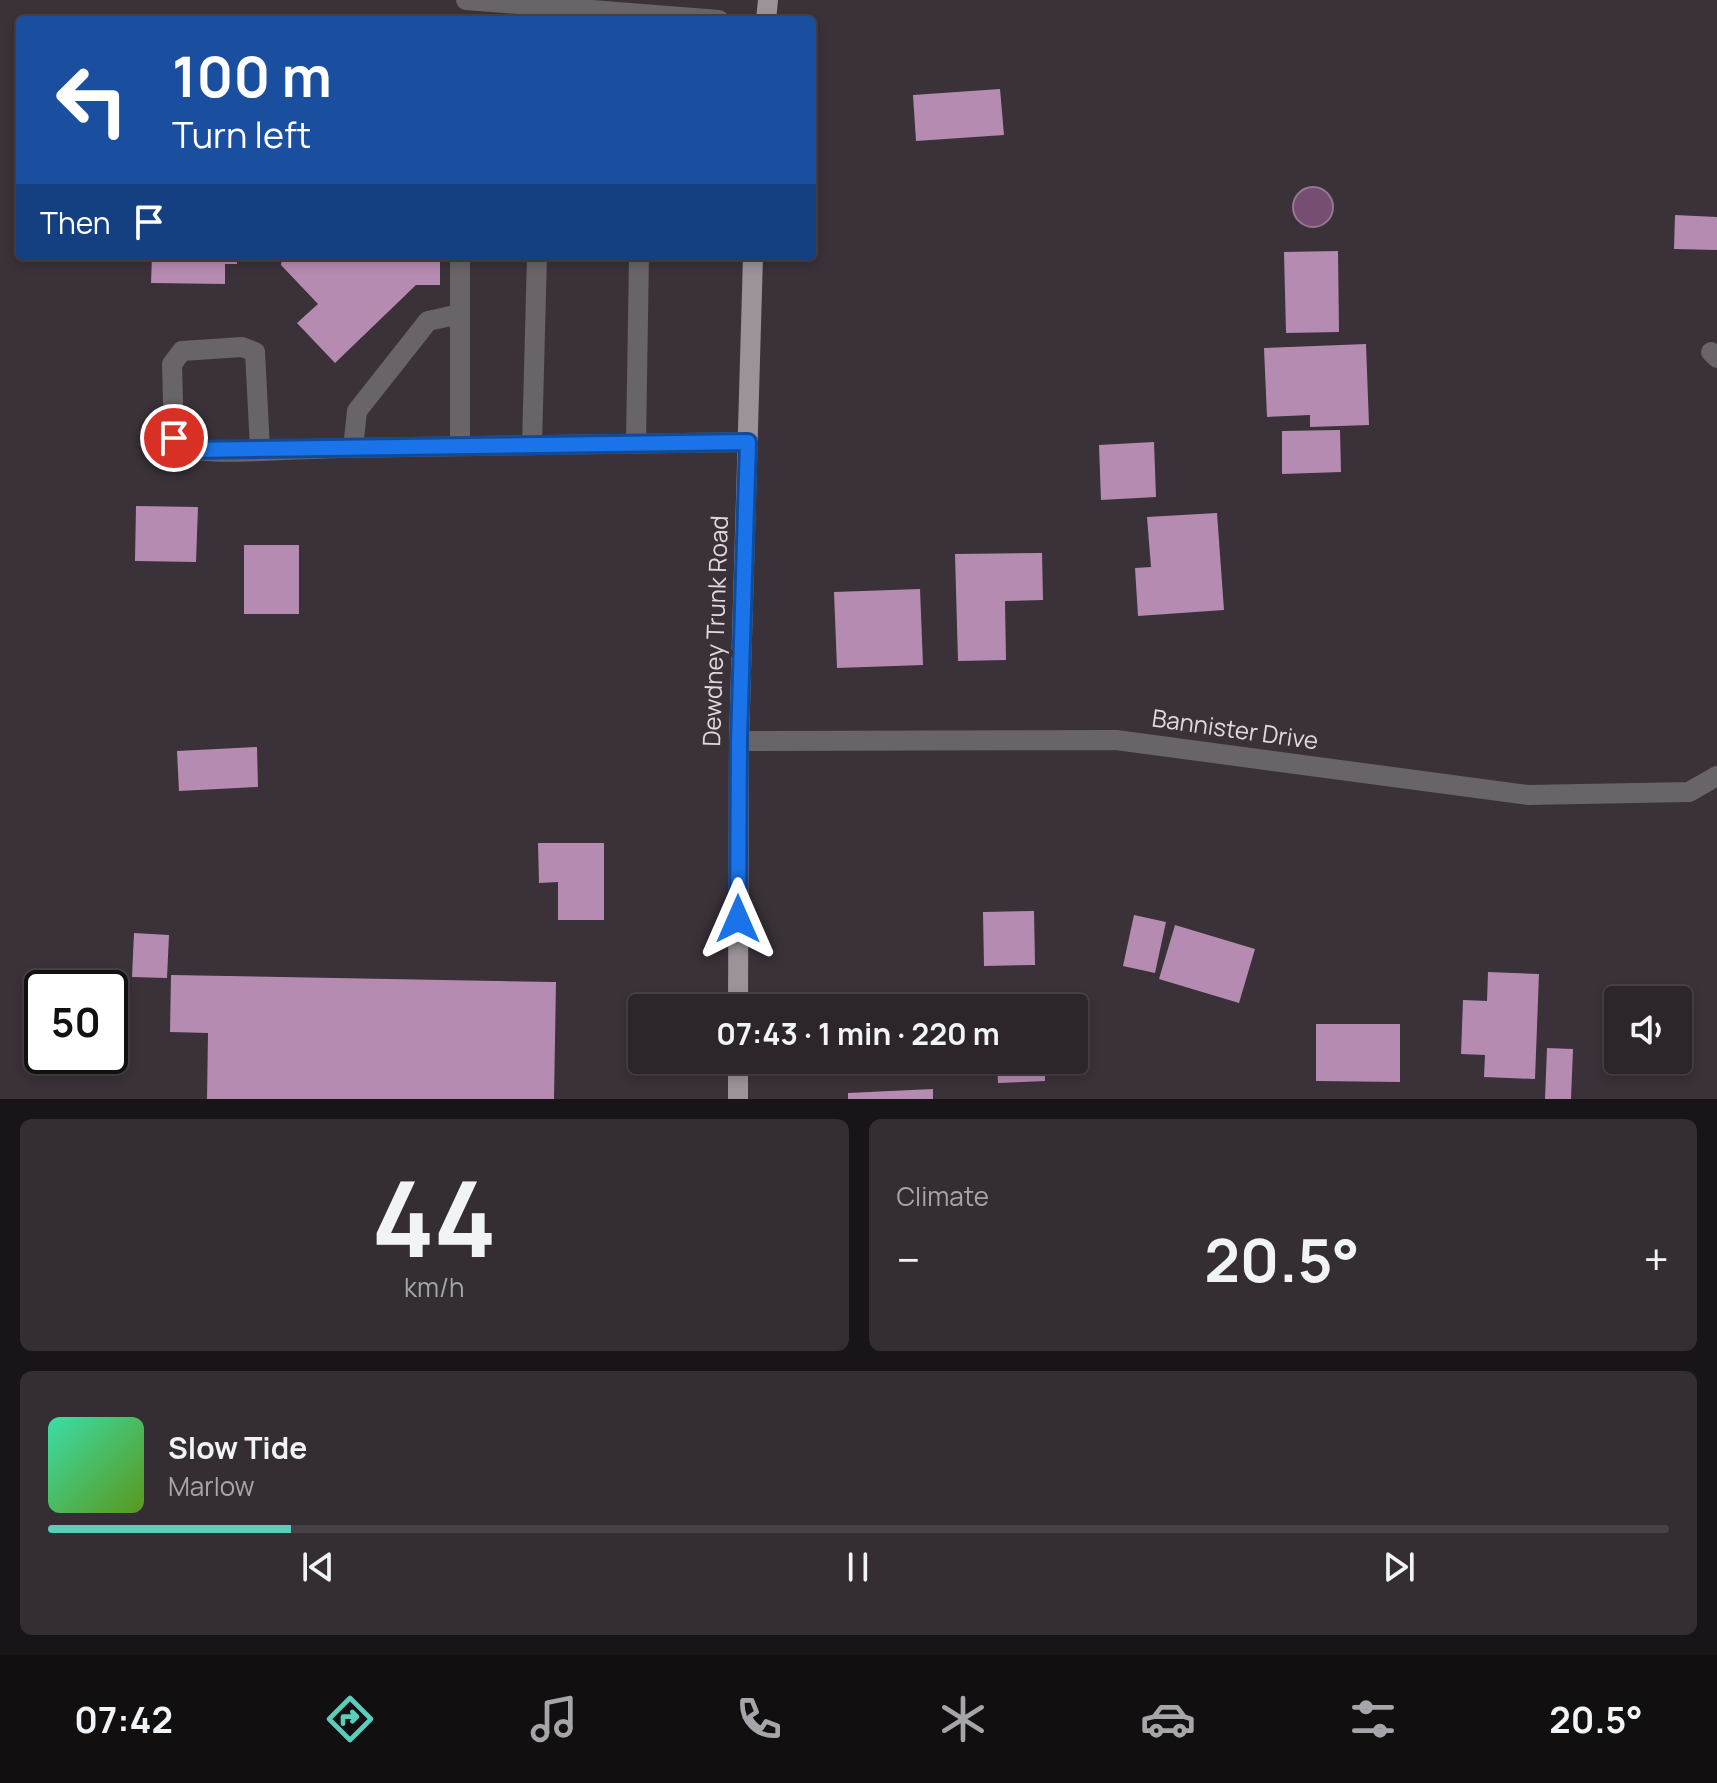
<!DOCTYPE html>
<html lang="en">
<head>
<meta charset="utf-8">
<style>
	:root { --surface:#2c252b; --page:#342d33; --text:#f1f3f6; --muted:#a6a5a9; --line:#484247; --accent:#5bcebb }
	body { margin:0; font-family:Manrope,sans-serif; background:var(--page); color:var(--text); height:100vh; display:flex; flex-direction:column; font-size:30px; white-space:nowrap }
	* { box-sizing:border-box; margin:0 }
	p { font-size:26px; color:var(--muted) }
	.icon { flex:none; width:44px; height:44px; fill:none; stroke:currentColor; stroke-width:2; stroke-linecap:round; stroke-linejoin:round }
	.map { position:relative; height:1099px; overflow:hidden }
	.drawer { display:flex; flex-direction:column; gap:20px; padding:20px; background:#181418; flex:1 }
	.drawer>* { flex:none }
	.hud { position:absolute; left:16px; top:16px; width:800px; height:244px; border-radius:8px; box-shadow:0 4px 12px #0003,0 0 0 2px var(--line); background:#1a4fa0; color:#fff; overflow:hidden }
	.fabs { position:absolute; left:1604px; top:986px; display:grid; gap:16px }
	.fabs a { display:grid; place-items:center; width:88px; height:88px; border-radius:8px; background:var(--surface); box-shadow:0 4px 12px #0003,0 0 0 2px var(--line); font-size:40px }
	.speed { position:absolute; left:24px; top:970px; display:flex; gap:16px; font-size:40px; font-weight:700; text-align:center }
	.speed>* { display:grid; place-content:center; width:104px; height:104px; border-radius:50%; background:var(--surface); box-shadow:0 4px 12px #0003,0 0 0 2px var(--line); line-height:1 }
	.speed .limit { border:4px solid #111; border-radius:12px; background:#fff; color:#111 }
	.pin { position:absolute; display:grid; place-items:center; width:68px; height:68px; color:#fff; margin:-34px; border:4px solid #fff; border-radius:50%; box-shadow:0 2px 8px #0007 }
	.me { position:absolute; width:88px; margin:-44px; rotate:0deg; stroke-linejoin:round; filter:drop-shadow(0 0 6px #0008) }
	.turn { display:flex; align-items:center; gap:28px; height:168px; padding:0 24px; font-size:36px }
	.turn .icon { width:104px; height:104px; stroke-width:2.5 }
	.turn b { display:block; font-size:56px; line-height:68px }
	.then { display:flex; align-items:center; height:76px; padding:0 24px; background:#0003; gap:16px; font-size:30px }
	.big { font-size:60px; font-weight:700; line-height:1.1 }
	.drawer .card { flex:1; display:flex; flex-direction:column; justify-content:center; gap:12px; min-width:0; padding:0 28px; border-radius:12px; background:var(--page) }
	.drawer .dial { align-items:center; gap:0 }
	.dial b { font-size:104px; line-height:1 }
	.song { display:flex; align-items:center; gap:24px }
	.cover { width:96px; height:96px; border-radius:12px; background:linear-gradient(135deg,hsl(160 70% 55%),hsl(90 70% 35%)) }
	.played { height:8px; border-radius:4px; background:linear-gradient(90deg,var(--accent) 15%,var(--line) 15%) }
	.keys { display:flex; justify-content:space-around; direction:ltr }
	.heat { display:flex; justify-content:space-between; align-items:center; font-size:44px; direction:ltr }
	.drawer .tiles { flex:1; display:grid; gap:20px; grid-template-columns:1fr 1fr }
	.card:last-child { grid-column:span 2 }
	.trip { position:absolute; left:628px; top:994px; width:460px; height:80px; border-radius:8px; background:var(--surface); box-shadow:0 4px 12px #0003,0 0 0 2px var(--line); font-weight:700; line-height:80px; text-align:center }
	.dock { display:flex; height:128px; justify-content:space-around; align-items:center; background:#120f11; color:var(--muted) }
	.dock .icon { width:56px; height:56px }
	.dock .active { color:var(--accent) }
	.dock b { font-size:36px; color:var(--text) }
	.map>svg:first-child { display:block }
	.water { fill:#764e71; stroke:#967892; stroke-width:2 }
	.building { fill:#b68bb1 }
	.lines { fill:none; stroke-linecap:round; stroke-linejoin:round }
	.minor { stroke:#686467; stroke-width:20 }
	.major { stroke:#9b929a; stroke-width:20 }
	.route-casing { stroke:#114b97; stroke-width:20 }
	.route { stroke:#1a73e8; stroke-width:14 }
	.labels { text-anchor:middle; stroke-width:8; stroke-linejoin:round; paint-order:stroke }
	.street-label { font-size:24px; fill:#e0dadf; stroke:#3a3139 }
</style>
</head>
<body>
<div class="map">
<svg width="1717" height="1099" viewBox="0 0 1717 1099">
	<rect width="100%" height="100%" fill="#3a3139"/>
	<circle class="water" cx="1313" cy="207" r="20"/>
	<g class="building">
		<path d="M1000 89 1004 135 916 141 913 95Z"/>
		<path d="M1675 215 1717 217V250L1674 249Z"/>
		<path d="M1338 251 1339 332 1286 333 1284 252Z"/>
		<path d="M152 256H237V264H225V284L151 283Z"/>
		<path d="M282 256H440V285H416L335 363 297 323 318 304 281 265Z"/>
		<path d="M1366 344 1369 425 1310 427V415L1267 417 1264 348Z"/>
		<path d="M1340 430 1341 472 1282 474V431Z"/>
		<path d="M1154 442 1156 497 1101 500 1099 445Z"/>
		<path d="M136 506 198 507 196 562 135 561Z"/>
		<path d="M1217 513 1224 610 1138 616 1135 568 1151 567 1147 517Z"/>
		<rect x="244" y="545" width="55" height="69"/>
		<path d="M1042 553 1043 600 1005 601 1006 660 958 661 955 554Z"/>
		<path d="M920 589 923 665 837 668 834 592Z"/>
		<path d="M257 747 258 787 179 791 177 751Z"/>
		<path d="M538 843H604V920H558V882L539 883Z"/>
		<path d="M1034 911 1035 965 984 966 983 912Z"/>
		<path d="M1134 915 1166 922 1155 973 1123 966Z"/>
		<path d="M1175 925 1255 949 1239 1003 1159 979Z"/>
		<path d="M134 933 169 935 167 978 132 977Z"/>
		<path d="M1488 972 1539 974 1535 1079 1484 1077 1485 1055 1461 1054 1463 1000 1487 1001Z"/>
		<path d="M171 975 556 982 554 1099H207L208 1033 170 1032Z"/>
		<path d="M1316 1024H1400V1082L1316 1081Z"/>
		<path d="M1547 1048 1573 1049 1571 1099H1545Z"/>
		<path d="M997 1060H1045V1081L998 1083Z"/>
		<path d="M933 1089V1099H848V1093Z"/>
	</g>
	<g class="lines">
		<g class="minor">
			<path d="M466 0 719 20"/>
			<path d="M460 256V446"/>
			<path d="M1711 352 1717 358"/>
			<path d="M636 443 639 256"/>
			<path d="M532 445 537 256"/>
			<path d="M353 448 357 411 428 321 460 314"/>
			<path d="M260 449 255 352 242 347 182 351 172 364 174 438 178 447C217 457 300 448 343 448 478 446 613 444 748 442"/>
			<path d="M739 741 1116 740 1528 795 1689 792 1717 776"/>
		</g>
		<g class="major">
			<path d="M766 20 768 0"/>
			<path d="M738 1008 739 741 753 256"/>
			<path d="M738 1099V1060"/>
		</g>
	</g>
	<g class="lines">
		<g class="route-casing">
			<path id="route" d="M174 438 178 447 190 450 748 442 739 741 738 919"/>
		</g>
		<use href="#route" class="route"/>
	</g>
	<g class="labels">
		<g class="street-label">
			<text transform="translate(716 631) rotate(-88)" y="8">Dewdney Trunk Road</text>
			<text transform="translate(1235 730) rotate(8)" y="8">Bannister Drive</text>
		</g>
	</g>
</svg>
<div class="fabs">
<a><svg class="icon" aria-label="sound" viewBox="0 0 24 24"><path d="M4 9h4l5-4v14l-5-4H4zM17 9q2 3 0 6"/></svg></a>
</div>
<div class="speed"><div class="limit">50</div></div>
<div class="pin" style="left:174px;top:438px;background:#d93025"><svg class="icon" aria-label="arrive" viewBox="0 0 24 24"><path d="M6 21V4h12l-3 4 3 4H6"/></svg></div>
<svg class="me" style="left:738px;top:919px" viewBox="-20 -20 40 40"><path d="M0-17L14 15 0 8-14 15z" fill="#1a73e8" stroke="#fff" stroke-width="4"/></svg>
<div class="trip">07:43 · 1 min · 220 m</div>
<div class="hud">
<div class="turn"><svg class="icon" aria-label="left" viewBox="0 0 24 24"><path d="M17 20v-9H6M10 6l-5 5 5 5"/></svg><div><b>100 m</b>Turn left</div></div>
<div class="then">Then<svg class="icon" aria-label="arrive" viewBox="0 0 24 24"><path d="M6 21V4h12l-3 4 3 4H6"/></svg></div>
</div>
</div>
<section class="drawer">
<div class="tiles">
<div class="card dial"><b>44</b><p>km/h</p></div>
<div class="card"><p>Climate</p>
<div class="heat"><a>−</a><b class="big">20.5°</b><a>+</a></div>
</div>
<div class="card">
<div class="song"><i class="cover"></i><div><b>Slow Tide</b><p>Marlow</p></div></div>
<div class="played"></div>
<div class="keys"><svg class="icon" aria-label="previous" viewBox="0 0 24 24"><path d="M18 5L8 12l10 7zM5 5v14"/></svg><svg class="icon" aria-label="pause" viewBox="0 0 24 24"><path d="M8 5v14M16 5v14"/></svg><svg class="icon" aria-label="next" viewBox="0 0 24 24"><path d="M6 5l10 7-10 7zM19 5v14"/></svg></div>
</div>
</div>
</section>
<nav class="dock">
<b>07:42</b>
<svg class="icon active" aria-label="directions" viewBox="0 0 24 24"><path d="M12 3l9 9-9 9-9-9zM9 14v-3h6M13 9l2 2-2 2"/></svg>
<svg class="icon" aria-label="music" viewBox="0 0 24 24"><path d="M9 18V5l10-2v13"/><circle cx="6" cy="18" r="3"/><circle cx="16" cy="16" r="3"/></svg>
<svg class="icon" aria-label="phone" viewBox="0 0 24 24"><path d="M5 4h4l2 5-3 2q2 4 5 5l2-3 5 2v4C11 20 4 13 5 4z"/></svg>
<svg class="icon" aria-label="climate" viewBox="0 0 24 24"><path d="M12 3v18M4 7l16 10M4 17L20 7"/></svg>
<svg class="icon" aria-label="car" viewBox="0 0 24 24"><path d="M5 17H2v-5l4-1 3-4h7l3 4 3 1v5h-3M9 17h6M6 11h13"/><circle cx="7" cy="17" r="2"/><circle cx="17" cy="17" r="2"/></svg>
<svg class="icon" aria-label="filters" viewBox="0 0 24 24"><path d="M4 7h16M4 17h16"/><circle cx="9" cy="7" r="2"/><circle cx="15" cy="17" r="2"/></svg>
<b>20.5°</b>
</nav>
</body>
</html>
